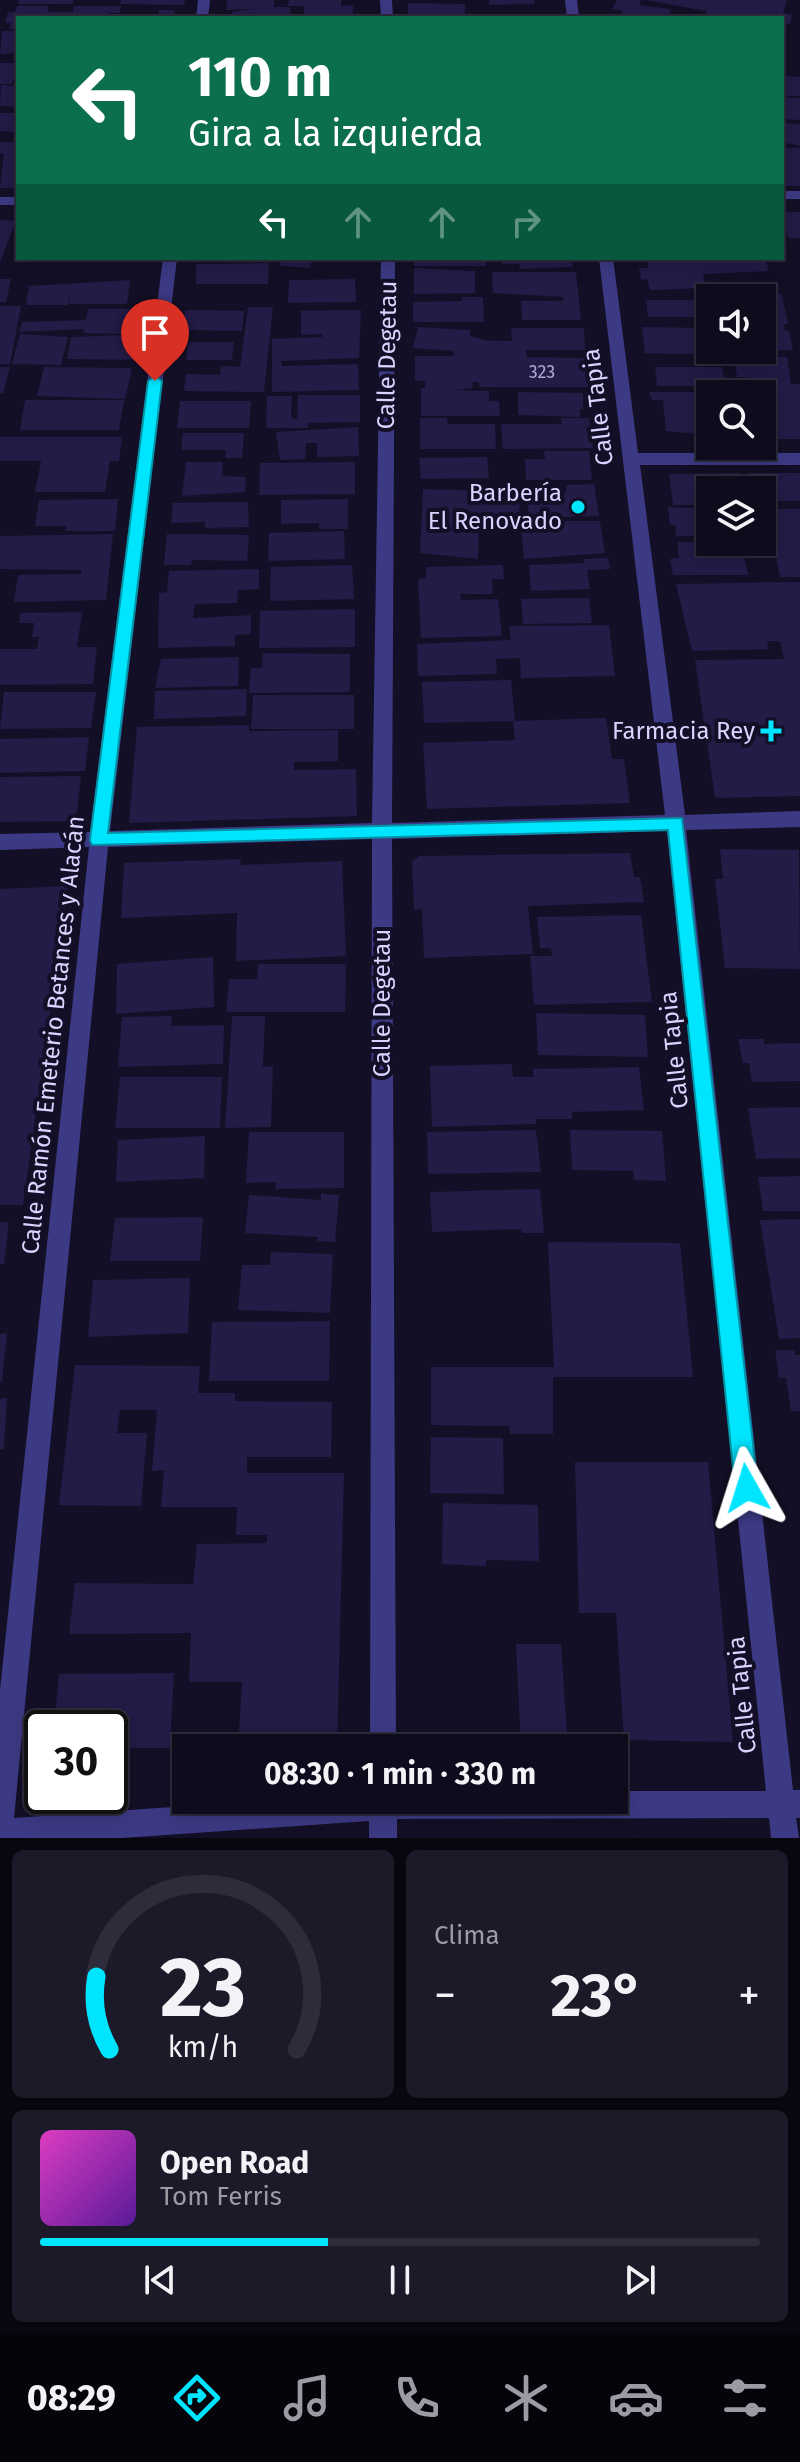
<!DOCTYPE html>
<html lang="es">
<head>
<meta charset="utf-8">
<style>
	:root { --surface:#0e0b1c; --page:#1c1929; --text:#f1f3f6; --muted:#9b9ba3; --line:#2e2b3b; --accent:#00e5ff }
	body { margin:0; font-family:"Fira Sans",sans-serif; background:var(--page); color:var(--text); height:100vh; display:flex; flex-direction:column; font-size:30px; white-space:nowrap }
	* { box-sizing:border-box; margin:0 }
	p { font-size:26px; color:var(--muted) }
	.icon { flex:none; width:44px; height:44px; fill:none; stroke:currentColor; stroke-width:2; stroke-linecap:round; stroke-linejoin:round }
	.map { position:relative; height:1838px; overflow:hidden }
	.drawer { display:flex; flex-direction:column; gap:12px; padding:12px; background:#08060f; flex:1 }
	.drawer>* { flex:none }
	.guide { position:absolute; left:16px; top:16px; width:768px; height:244px; border-radius:0px; box-shadow:0 4px 20px #0003,0 0 0 2px var(--line); background:#0b6e4f; color:#fff; overflow:hidden }
	.fabs { position:absolute; left:696px; top:284px; display:grid; gap:16px }
	.fabs a { display:grid; place-items:center; width:80px; height:80px; border-radius:0px; background:var(--surface); box-shadow:0 4px 20px #0003,0 0 0 2px var(--line); font-size:40px }
	.speed { position:absolute; left:24px; top:1710px; display:flex; gap:16px; font-size:40px; font-weight:700; text-align:center }
	.speed>* { display:grid; place-content:center; width:104px; height:104px; border-radius:50%; background:var(--surface); box-shadow:0 4px 20px #0003,0 0 0 2px var(--line); line-height:1 }
	.speed .limit { border:4px solid #111; border-radius:12px; background:#fff; color:#111 }
	.pin { position:absolute; display:grid; place-items:center; width:68px; height:68px; color:#fff; margin:-82px -34px; border-radius:50% 50% 50% 0; rotate:-45deg; box-shadow:0 0 8px #0007 }
	.pin .icon { rotate:45deg }
	.me { position:absolute; width:88px; margin:-44px; rotate:354deg; stroke-linejoin:round; filter:drop-shadow(0 0 6px #0008) }
	.turn { display:flex; align-items:center; gap:28px; height:168px; padding:0 40px; font-size:36px }
	.turn .icon { width:104px; height:104px; stroke-width:2.5 }
	.turn b { display:block; font-size:56px; line-height:68px }
	.lanes { display:flex; align-items:center; height:76px; padding:0 40px; background:#0003; justify-content:center; gap:40px; direction:ltr }
	.lanes .off { opacity:.35 }
	.big { font-size:60px; font-weight:700; line-height:1.1 }
	.drawer .card { flex:1; display:flex; flex-direction:column; justify-content:center; gap:12px; min-width:0; padding:0 28px; border-radius:12px; background:var(--page) }
	.drawer .dial { align-items:center; gap:0 }
	.dial svg { height:208px; overflow:visible; fill:none; stroke:var(--line); stroke-width:7; stroke-linecap:round; text-anchor:middle }
	.dial text { fill:var(--text); stroke:none }
	.song { display:flex; align-items:center; gap:24px }
	.cover { width:96px; height:96px; border-radius:12px; background:linear-gradient(135deg,hsl(310 70% 55%),hsl(270 70% 35%)) }
	.played { height:8px; border-radius:4px; background:linear-gradient(90deg,var(--accent) 40%,var(--line) 40%) }
	.keys { display:flex; justify-content:space-around; direction:ltr }
	.heat { display:flex; justify-content:space-between; align-items:center; font-size:44px; direction:ltr }
	.drawer .tiles { flex:1; display:grid; gap:12px; grid-template-columns:1fr 1fr }
	.card:last-child { grid-column:span 2 }
	.trip { position:absolute; left:172px; top:1734px; width:456px; height:80px; border-radius:0px; background:var(--surface); box-shadow:0 4px 20px #0003,0 0 0 2px var(--line); font-weight:700; line-height:80px; text-align:center }
	.tabs { display:flex; height:128px; justify-content:space-around; align-items:center; background:#06040b; color:var(--muted) }
	.tabs .icon { width:56px; height:56px }
	.tabs .selected { color:var(--accent) }
	.tabs b { font-size:36px; color:var(--text) }
	.map>svg:first-child { display:block }
	.building { fill:#241b47 }
	.lines { fill:none; stroke-linecap:round; stroke-linejoin:round }
	.street { fill:#3d3a85; fill-rule:evenodd }
	.route { fill:#00e5ff; stroke:#0095a6; stroke-width:2 }
	.poi-dot { fill:#00e5ff; stroke:#130f26; stroke-width:3 }
	.labels { text-anchor:middle; stroke-width:8; stroke-linejoin:round; paint-order:stroke }
	.far-number-label { font-size:18px; fill:#aca6d1 }
	.street-label { font-size:24px; fill:#d9d4ff; stroke:#130f26 }
	.poi-label { font-size:24px; fill:#d9d4ff; stroke:#130f26; text-anchor:end }
</style>
</head>
<body>
<div class="map">
<svg width="800" height="1838" viewBox="0 0 800 1838">
	<rect width="100%" height="100%" fill="#130f26"/>
	<g class="building">
		<path d="M19 0H74L73 4H18Z"/>
		<path d="M121 0H185L184 5H171L120 4Z"/>
		<path d="M227 0H274V7H290L291 18H232V12L253 9 226 10Z"/>
		<path d="M341 0V6L353 5V18H304V6H288L289 0Z"/>
		<path d="M489 0H534L535 4 489 5Z"/>
		<path d="M617 0H641L639 5 671 9 667 18 620 17 623 11 612 9Z"/>
		<path d="M646 0H787L783 13 792 15 790 24 782 23V18L722 14 724 18H708L706 11Z"/>
		<path d="M408 3 465 4V18H408Z"/>
		<path d="M17 6H49L48 12H73L74 6H121L120 13H108L107 18H18V29H10L11 23H5L8 12H15Z"/>
		<path d="M159 10H174L176 18H123V14H159Z"/>
		<path d="M2 31H18V53L0 54Z"/>
		<path d="M0 63H18V76H14L12 84H0Z"/>
		<path d="M782 76 800 77V96H782Z"/>
		<path d="M1 85 18 86 17 107 0 106Z"/>
		<path d="M782 97 800 98V120L782 119Z"/>
		<path d="M0 113H18V132L0 131Z"/>
		<path d="M782 123 800 124V146L782 142Z"/>
		<path d="M0 142H18V188H0L4 154H0Z"/>
		<rect x="782" y="148" width="18" height="38"/>
		<path d="M782 212H800V238H788Z"/>
		<path d="M0 220 16 221 0 262Z"/>
		<path d="M282 258H312L310 268 280 266Z"/>
		<rect x="414" y="258" width="72" height="8"/>
		<path d="M501 258H572L573 267 520 269 519 264H502Z"/>
		<path d="M694 258H765L769 271 703 274 707 288 650 290 647 279 641 280 639 268H648L647 261Z"/>
		<path d="M269 263 268 284H196V264Z"/>
		<path d="M414 268 475 271V293L414 294Z"/>
		<path d="M492 272H576L581 320H522L521 301H564L563 297 493 293Z"/>
		<path d="M0 279H11L6 302H0Z"/>
		<path d="M355 279 356 302 288 303 289 280Z"/>
		<path d="M130 280 127 304H69L70 293 68 305H26L29 286Z"/>
		<path d="M719 294H782L788 324H784L785 331H789L793 350H762V298H720Z"/>
		<path d="M462 297H483L484 322H413V302L462 301Z"/>
		<path d="M646 300H698L700 317H648Z"/>
		<path d="M0 306H21L10 364H0Z"/>
		<path d="M248 307H273L264 392 184 391 186 374 220 375 221 366 240 367Z"/>
		<path d="M88 309H148L145 327H125V334L83 333 84 329 19 332 22 322 86 320Z"/>
		<path d="M185 310 244 311 242 331 182 330Z"/>
		<path d="M361 310 359 358 281 361 282 366 358 364 359 390 272 392V339L322 337V334L301 335V311Z"/>
		<path d="M418 327 470 330V336L489 341H512L511 328H584L585 350H526L527 357 586 358 589 387H479V382H472L473 388 454 390 489 391V401H499L500 416H421V388H425V381H415V356H454V351L413 348Z"/>
		<path d="M642 327 710 328V350H728V355L645 353Z"/>
		<path d="M20 334 68 337 61 365 12 364Z"/>
		<path d="M125 335 147 336 143 360 67 359 71 337Z"/>
		<path d="M188 342H234L232 360H186Z"/>
		<path d="M734 356 787 357 791 384H800V439H765L762 394H756L753 378 737 377Z"/>
		<path d="M0 367H10L3 393H0Z"/>
		<path d="M44 367 132 368 125 399 37 396Z"/>
		<path d="M655 367H722L726 386H657Z"/>
		<path d="M518 392 583 393V409H580V417L518 415Z"/>
		<path d="M649 392H710V435L666 431 663 400H652Z"/>
		<path d="M298 395H360V422L308 423V428H266L267 396H292L291 418 297 419Z"/>
		<path d="M25 400H124L119 430H20Z"/>
		<path d="M180 401H251L249 428H177Z"/>
		<path d="M420 418H447L448 424H495L496 449H420Z"/>
		<path d="M561 418H589L593 448 503 449 501 424H562Z"/>
		<path d="M358 427 359 456 317 457V443H306L305 459 280 460 276 432Z"/>
		<path d="M183 433H244L242 458H225L226 450H181Z"/>
		<path d="M0 437H122L119 461H110L105 492H35L41 461H0Z"/>
		<path d="M544 451H589L592 480H526L525 459H545Z"/>
		<path d="M487 457 489 478 421 479 419 458Z"/>
		<path d="M186 462H223L222 476 246 477 245 492 182 496Z"/>
		<path d="M355 462V494L259 495 260 463Z"/>
		<path d="M739 473 741 485H751L749 473H800V501H762V490H710V505H673L669 474Z"/>
		<path d="M594 484 599 516 529 518 526 494 566 493V485Z"/>
		<path d="M423 489 496 491V497L519 498 520 520 479 519 478 559 420 553Z"/>
		<path d="M118 499 115 531H66V526H35L39 500Z"/>
		<path d="M348 499V529H319V523L281 524V500Z"/>
		<path d="M248 502 249 527 205 528V522L171 523 173 503Z"/>
		<path d="M668 507 710 509V536H676L675 525H670Z"/>
		<path d="M762 509H800V577H780L773 543H764L766 554H744L748 575H673L670 559 679 558 677 542H762Z"/>
		<path d="M560 521H600L605 553 524 559 521 527 561 526Z"/>
		<path d="M344 531 345 559 268 561 269 533Z"/>
		<path d="M113 534 106 600 14 602 18 575 81 574V570L0 569V536Z"/>
		<path d="M167 534 249 535 247 561 192 560 191 565H164Z"/>
		<path d="M608 558 610 569 587 570 590 589 531 591 529 565 584 563 583 559Z"/>
		<path d="M352 565 354 599 270 601 271 567Z"/>
		<path d="M503 565 504 579H492L493 594H460L461 600 498 599 502 636 421 638 418 579 426 578V567Z"/>
		<path d="M259 569V589L238 590 237 603 195 604 193 618 251 615V634L235 635V646L158 648 159 593 167 592 169 571Z"/>
		<path d="M800 582V796L715 798 695 660 784 659 780 641H767L769 649 692 651 676 584Z"/>
		<path d="M589 598 592 623 523 624 521 599Z"/>
		<path d="M355 609V647L259 648 260 611Z"/>
		<path d="M82 612 77 647H97L93 684 0 685V649H37L39 637H32L34 623H19L20 613Z"/>
		<path d="M609 625 615 676 521 678 520 658 496 659 497 674 418 676 417 644 511 640 509 626Z"/>
		<path d="M263 653 350 654V692L249 693 251 668H262Z"/>
		<path d="M239 657 238 686 155 688 161 659Z"/>
		<path d="M511 680 515 721 424 723 422 682Z"/>
		<path d="M247 689 246 716 154 719 155 691Z"/>
		<path d="M4 692H96L91 728 0 729Z"/>
		<path d="M253 695H354V729H251Z"/>
		<path d="M606 718 612 759H624L630 803 427 809 423 743 515 740 513 721Z"/>
		<path d="M249 725V731L338 730V761L294 762V770L356 769 357 816 129 823 137 727Z"/>
		<path d="M89 737 85 771 0 773V739Z"/>
		<path d="M81 776 76 821 0 822V777Z"/>
		<path d="M720 849 799 850 800 969 725 968 715 879H723Z"/>
		<path d="M630 853 634 877H640L644 902 528 906 533 954 424 958 422 909 414 910 412 861 419 856Z"/>
		<path d="M241 859 240 865 342 861 346 956 236 961 237 913 121 918 124 863Z"/>
		<path d="M68 886 23 1205H0V889Z"/>
		<path d="M641 915 652 1002 534 1005 530 956H552L551 948H540L537 917Z"/>
		<path d="M213 957 214 1007 116 1014 117 964Z"/>
		<path d="M258 964H346L345 1012H226L229 979H257Z"/>
		<path d="M536 1013 645 1015 648 1057 538 1055Z"/>
		<path d="M172 1016 171 1026 224 1025 223 1064 118 1067 122 1017Z"/>
		<path d="M232 1016H265L263 1067 273 1066 271 1127 225 1128Z"/>
		<path d="M738 1039H764V1044L800 1043V1081L752 1082 749 1063H743Z"/>
		<path d="M512 1064 513 1077H534L533 1069 639 1067 644 1110 572 1112V1119H536V1124L432 1127 430 1066Z"/>
		<path d="M120 1077H222L220 1128H115Z"/>
		<path d="M800 1107V1158L756 1159 748 1108Z"/>
		<path d="M536 1130 541 1172 428 1174 427 1132Z"/>
		<path d="M570 1130 662 1131 666 1181 634 1180 633 1171 572 1170Z"/>
		<path d="M249 1132H344V1188L275 1189 276 1182 246 1183Z"/>
		<path d="M205 1136 204 1178 116 1182 118 1140Z"/>
		<path d="M800 1176V1211H763L758 1177Z"/>
		<path d="M540 1189 544 1233H522L521 1229 432 1232 430 1192Z"/>
		<path d="M321 1194 339 1195 335 1242 317 1241 318 1237 245 1233 249 1195 321 1200Z"/>
		<path d="M203 1217 200 1261H110L115 1218Z"/>
		<path d="M796 1219 800 1220V1338L779 1339 760 1220Z"/>
		<path d="M0 1222H9L4 1264H0Z"/>
		<path d="M548 1242 680 1243 693 1377H553V1434H510L509 1426 431 1425V1367H554Z"/>
		<path d="M271 1252 333 1254 330 1313 238 1310 242 1265H270Z"/>
		<path d="M190 1278 188 1333 88 1337 93 1280Z"/>
		<path d="M330 1321 329 1381H209L212 1322Z"/>
		<path d="M7 1333 2 1382H0V1334Z"/>
		<path d="M775 1350H795V1355H800V1411H791L786 1378H779Z"/>
		<path d="M75 1365 200 1366 198 1393H235V1401L332 1402 331 1457H247V1473H344L337 1748H238L242 1682H189L191 1633 69 1634 75 1583 193 1584 197 1544 267 1543V1535H236L237 1507H161L164 1470 152 1471 157 1410H120L117 1433H147L141 1506 59 1505Z"/>
		<path d="M7 1398 4 1449H0V1399Z"/>
		<path d="M431 1437 503 1438 504 1494 430 1493Z"/>
		<path d="M575 1462H708L733 1742 624 1740 616 1613H579Z"/>
		<path d="M443 1503 538 1505 539 1561 486 1560V1566L442 1564Z"/>
		<path d="M516 1644H561L568 1748H521Z"/>
		<path d="M174 1673 170 1748H110V1728H54L59 1674Z"/>
	</g>
	<g class="lines">
		<g class="street">
			<path d="M198 0H210L208 18H196Z"/>
			<path d="M380 0H392L393 18H381Z"/>
			<path d="M565 0H577L579 18H567Z"/>
			<rect x="782" y="191" width="18" height="8"/>
			<rect x="0" y="197" width="18" height="8"/>
			<path d="M163 258H177L110 831 372 823 381 258H395L392 823 665 815 599 258H613L638 453H800V465H640L685 815 800 811V827L686 830 793 1790H800V1818H796L799 1838H771L769 1818 397 1819V1838H369V1821L122 1838H0V1690L89 847 0 850V834L90 832ZM667 831 766 1791H614V1800H275L14 1818 108 847 372 839 370 1748H396L392 839Z"/>
		</g>
	</g>
	<path class="route" d="M155 376 162 381 108 833 682 818 758 1488 755 1496 747 1499 739 1496 735 1488 668 830 92 845 90 840 148 381Z"/>
	<g class="poi-dot">
		<circle cx="578" cy="507" r="8"/>
		<path d="M767 719h8v8h8v8h-8v8h-8v-8h-8v-8h8z"/>
	</g>
	<g class="labels">
		<g class="far-number-label">
			<text x="542" y="378">323</text>
		</g>
		<g class="street-label">
			<text transform="translate(387 355) rotate(-89)" y="8">Calle Degetau</text>
			<text transform="translate(598 407) rotate(-97)" y="8">Calle Tapia</text>
			<text transform="translate(382 1003) rotate(-90)" y="8">Calle Degetau</text>
			<text transform="translate(53 1035) rotate(-84)" y="8">Calle Ramón Emeterio Betances y Alacán</text>
			<text transform="translate(674 1050) rotate(-96)" y="8">Calle Tapia</text>
			<text transform="translate(742 1695) rotate(-96)" y="8">Calle Tapia</text>
		</g>
		<g class="poi-label">
			<text x="562" y="501">Barbería<tspan x="562" dy="28">El Renovado</tspan></text>
			<text x="755" y="739">Farmacia Rey</text>
		</g>
	</g>
</svg>
<div class="fabs">
<a><svg class="icon" aria-label="sound" viewBox="0 0 24 24"><path d="M4 9h4l5-4v14l-5-4H4zM17 9q2 3 0 6"/></svg></a>
<a><svg class="icon" aria-label="search" viewBox="0 0 24 24"><circle cx="10" cy="10" r="6"/><path d="M15 15l6 6"/></svg></a>
<a><svg class="icon" aria-label="layers" viewBox="0 0 24 24"><path d="M12 4l9 5-9 5-9-5zM3 14l9 5 9-5"/></svg></a>
</div>
<div class="speed"><div class="limit">30</div></div>
<div class="pin" style="left:155px;top:381px;background:#d93025"><svg class="icon" aria-label="arrive" viewBox="0 0 24 24"><path d="M6 21V4h12l-3 4 3 4H6"/></svg></div>
<svg class="me" style="left:747px;top:1488px" viewBox="-20 -20 40 40"><path d="M0-17L14 15 0 8-14 15z" fill="#00e5ff" stroke="#fff" stroke-width="4"/></svg>
<div class="trip">08:30 · 1 min · 330 m</div>
<div class="guide">
<div class="turn"><svg class="icon" aria-label="left" viewBox="0 0 24 24"><path d="M17 20v-9H6M10 6l-5 5 5 5"/></svg><div><b>110 m</b>Gira a la izquierda</div></div>
<div class="lanes"><svg class="icon" aria-label="left" viewBox="0 0 24 24"><path d="M17 20v-9H6M10 6l-5 5 5 5"/></svg><svg class="icon off" aria-label="ahead" viewBox="0 0 24 24"><path d="M12 20V5M6 11l6-6 6 6"/></svg><svg class="icon off" aria-label="ahead" viewBox="0 0 24 24"><path d="M12 20V5M6 11l6-6 6 6"/></svg><svg class="icon off" aria-label="right" viewBox="0 0 24 24"><path d="M7 20v-9h11M14 6l5 5-5 5"/></svg></div>
</div>
</div>
<section class="drawer">
<div class="tiles">
<div class="card dial"><svg viewBox="0 0 100 80">
<path d="M14 69A42 42 0 1 1 86 69"/>
<path d="M14 69A42 42 0 0 1 9 41" stroke="#00e5ff"/>
<text x="50" y="56" font-size="32" font-weight="700">23</text>
<text x="50" y="72" font-size="11">km/h</text>
</svg></div>
<div class="card"><p>Clima</p>
<div class="heat"><a>−</a><b class="big">23°</b><a>+</a></div>
</div>
<div class="card">
<div class="song"><i class="cover"></i><div><b>Open Road</b><p>Tom Ferris</p></div></div>
<div class="played"></div>
<div class="keys"><svg class="icon" aria-label="previous" viewBox="0 0 24 24"><path d="M18 5L8 12l10 7zM5 5v14"/></svg><svg class="icon" aria-label="pause" viewBox="0 0 24 24"><path d="M8 5v14M16 5v14"/></svg><svg class="icon" aria-label="next" viewBox="0 0 24 24"><path d="M6 5l10 7-10 7zM19 5v14"/></svg></div>
</div>
</div>
</section>
<nav class="tabs">
<b>08:29</b>
<svg class="icon selected" aria-label="directions" viewBox="0 0 24 24"><path d="M12 3l9 9-9 9-9-9zM9 14v-3h6M13 9l2 2-2 2"/></svg>
<svg class="icon" aria-label="music" viewBox="0 0 24 24"><path d="M9 18V5l10-2v13"/><circle cx="6" cy="18" r="3"/><circle cx="16" cy="16" r="3"/></svg>
<svg class="icon" aria-label="phone" viewBox="0 0 24 24"><path d="M5 4h4l2 5-3 2q2 4 5 5l2-3 5 2v4C11 20 4 13 5 4z"/></svg>
<svg class="icon" aria-label="climate" viewBox="0 0 24 24"><path d="M12 3v18M4 7l16 10M4 17L20 7"/></svg>
<svg class="icon" aria-label="car" viewBox="0 0 24 24"><path d="M5 17H2v-5l4-1 3-4h7l3 4 3 1v5h-3M9 17h6M6 11h13"/><circle cx="7" cy="17" r="2"/><circle cx="17" cy="17" r="2"/></svg>
<svg class="icon" aria-label="filters" viewBox="0 0 24 24"><path d="M4 7h16M4 17h16"/><circle cx="9" cy="7" r="2"/><circle cx="15" cy="17" r="2"/></svg>
</nav>
</body>
</html>
